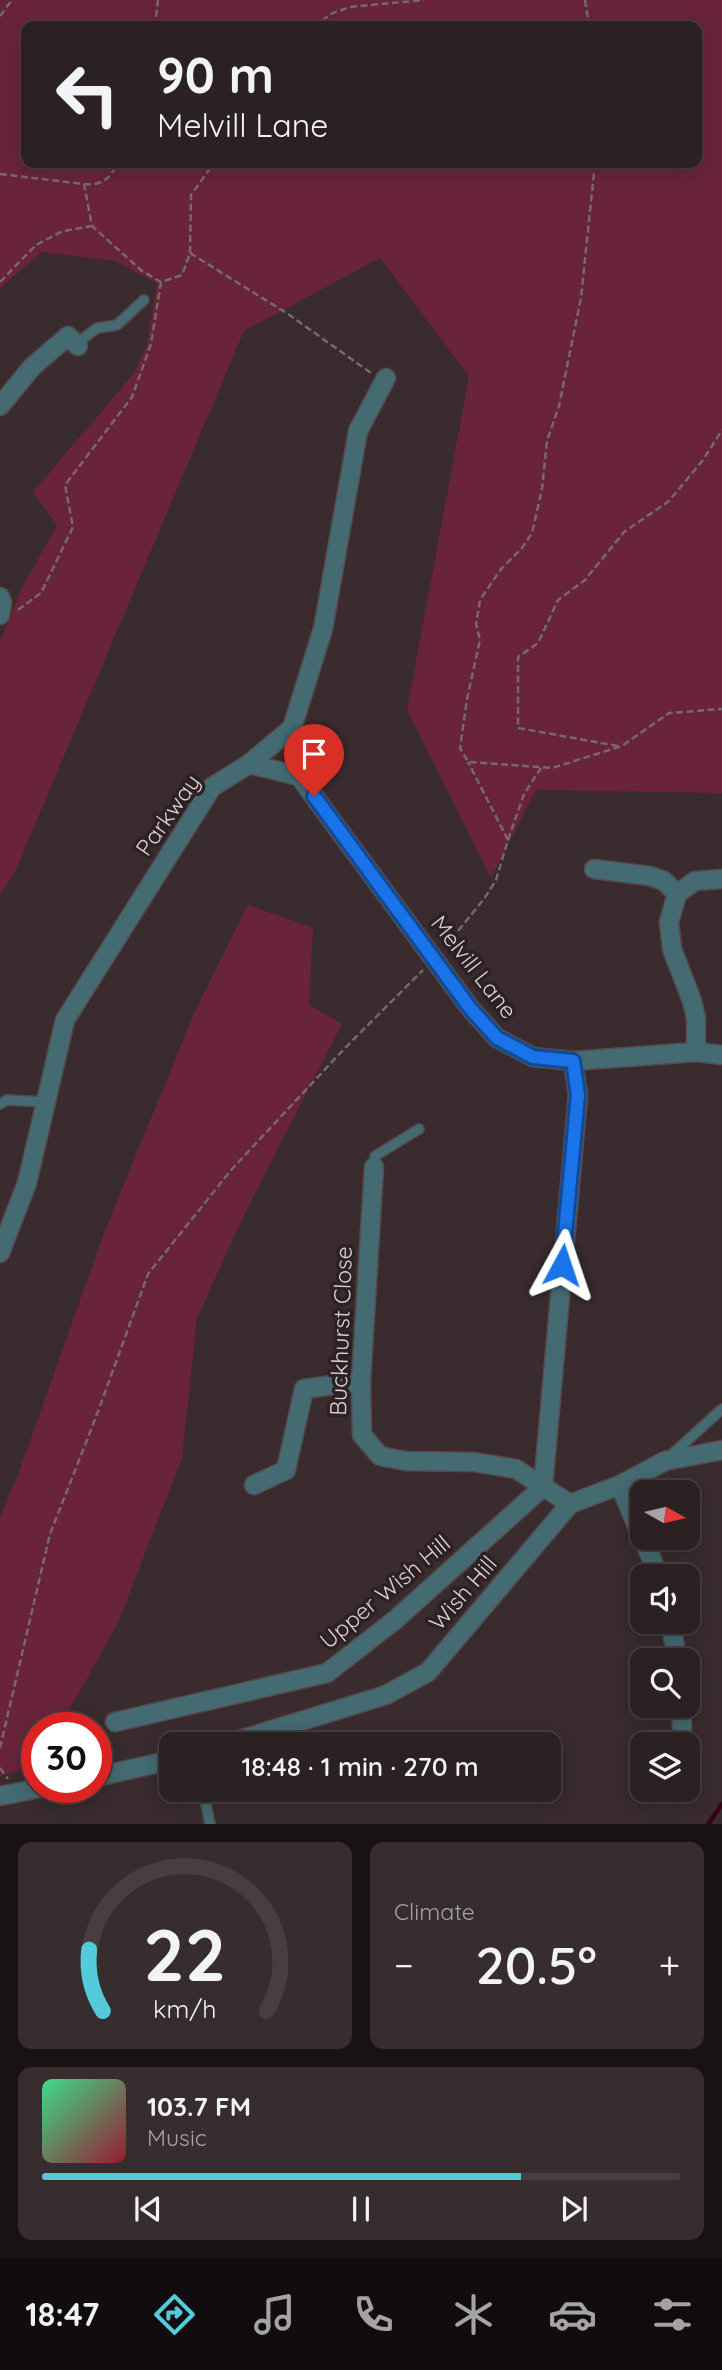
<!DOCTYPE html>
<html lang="en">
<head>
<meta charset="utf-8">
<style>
	:root { --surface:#2b2022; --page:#372d2f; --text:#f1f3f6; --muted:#a6a3a5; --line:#473e40; --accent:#54cadd }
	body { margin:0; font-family:Quicksand,sans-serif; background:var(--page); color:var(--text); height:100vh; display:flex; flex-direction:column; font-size:26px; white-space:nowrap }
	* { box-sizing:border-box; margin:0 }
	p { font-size:23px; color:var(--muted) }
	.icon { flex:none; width:38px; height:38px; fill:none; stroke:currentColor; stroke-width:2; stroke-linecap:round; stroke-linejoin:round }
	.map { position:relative; height:1824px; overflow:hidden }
	.details { display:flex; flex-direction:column; gap:18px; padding:18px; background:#181213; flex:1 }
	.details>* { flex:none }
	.banner { position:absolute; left:21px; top:21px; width:681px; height:147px; border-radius:14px; box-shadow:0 4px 18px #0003,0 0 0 2px var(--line); background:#2b2022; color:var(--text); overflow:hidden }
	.needle { width:46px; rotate:98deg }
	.fabs { position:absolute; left:630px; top:1480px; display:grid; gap:14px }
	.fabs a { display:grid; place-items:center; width:70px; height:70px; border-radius:14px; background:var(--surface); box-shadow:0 4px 18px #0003,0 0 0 2px var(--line); font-size:35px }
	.speed { position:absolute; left:21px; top:1712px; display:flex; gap:14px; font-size:35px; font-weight:700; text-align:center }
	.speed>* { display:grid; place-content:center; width:91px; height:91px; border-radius:50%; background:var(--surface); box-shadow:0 4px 18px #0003,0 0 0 2px var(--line); line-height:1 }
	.speed .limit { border:10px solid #d22; background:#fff; color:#111 }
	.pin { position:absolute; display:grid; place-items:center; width:60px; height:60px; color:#fff; margin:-72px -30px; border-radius:50% 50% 50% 0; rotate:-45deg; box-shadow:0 0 7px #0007 }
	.pin .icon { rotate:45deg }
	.me { position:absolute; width:77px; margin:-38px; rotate:5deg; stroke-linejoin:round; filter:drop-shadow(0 0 5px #0008) }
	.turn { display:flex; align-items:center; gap:24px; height:147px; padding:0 21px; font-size:32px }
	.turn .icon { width:91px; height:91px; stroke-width:2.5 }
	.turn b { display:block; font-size:49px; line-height:60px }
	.big { font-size:52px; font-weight:600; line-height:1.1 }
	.details .card { flex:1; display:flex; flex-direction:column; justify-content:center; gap:10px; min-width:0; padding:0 24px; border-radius:14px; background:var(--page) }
	.details .dial { align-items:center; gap:0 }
	.dial svg { height:182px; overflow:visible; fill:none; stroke:var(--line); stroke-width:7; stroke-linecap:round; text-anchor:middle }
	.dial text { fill:var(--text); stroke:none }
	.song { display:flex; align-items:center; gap:21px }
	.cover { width:84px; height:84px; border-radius:10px; background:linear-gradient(135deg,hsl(150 70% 55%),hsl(350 70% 35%)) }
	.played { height:7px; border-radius:4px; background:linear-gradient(90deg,var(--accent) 75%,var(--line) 75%) }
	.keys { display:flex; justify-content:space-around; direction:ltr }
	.heat { display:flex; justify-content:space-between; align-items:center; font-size:38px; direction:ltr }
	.details .tiles { flex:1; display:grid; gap:18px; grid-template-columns:1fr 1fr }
	.card:last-child { grid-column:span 2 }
	.trip { position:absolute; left:159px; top:1732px; width:402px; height:70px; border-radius:14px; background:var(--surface); box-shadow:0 4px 18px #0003,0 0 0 2px var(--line); font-weight:600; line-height:70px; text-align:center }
	.menu { display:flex; height:112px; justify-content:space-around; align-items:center; background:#110d0e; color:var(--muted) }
	.menu .icon { width:49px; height:49px }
	.menu .selected { color:var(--accent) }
	.menu b { font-size:32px; color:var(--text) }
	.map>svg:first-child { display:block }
	.green { fill:#692439; fill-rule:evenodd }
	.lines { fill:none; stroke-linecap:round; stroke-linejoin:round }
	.stream { stroke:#360316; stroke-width:4.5 }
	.service-casing { stroke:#56494c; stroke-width:12 }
	.minor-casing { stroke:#56494c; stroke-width:21 }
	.tertiary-casing { stroke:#56494c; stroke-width:21 }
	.path { stroke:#76696c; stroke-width:2.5; stroke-dasharray:7 3.5; stroke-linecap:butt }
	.service { stroke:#446b72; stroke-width:9 }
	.minor { stroke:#446b72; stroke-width:18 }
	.tertiary { stroke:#446b72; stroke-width:18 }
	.route-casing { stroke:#114b97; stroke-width:18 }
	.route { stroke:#1a73e8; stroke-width:12 }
	.labels { text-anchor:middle; stroke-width:7; stroke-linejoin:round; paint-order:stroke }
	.street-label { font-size:23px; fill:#dbd1d3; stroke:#2e2124 }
</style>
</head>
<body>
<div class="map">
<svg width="722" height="1824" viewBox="0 0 722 1824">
	<rect width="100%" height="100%" fill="#392b2e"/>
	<g class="green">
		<path d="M0 0H722V793L536 790 491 878 407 710 469 376 380 258 244 331 14 874 0 894V640L24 584 57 525 33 492 135 372 147 345 157 283 115 261 42 252 0 288ZM26 26H696V163H26Z"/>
		<path d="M248 905 313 928 309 1005 342 1024 244 1215 197 1318 182 1458 118 1623 60 1727H37V1766L0 1776V1518L19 1472 104 1233 192 1018Z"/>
	</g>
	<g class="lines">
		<path class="stream" d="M708 1824 722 1804"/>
		<g class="service-casing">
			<g id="service">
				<path d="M76 344 97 328 117 325 144 300"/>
				<path d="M0 1104 7 1100 46 1102"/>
				<path d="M374 1167 375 1156 419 1129"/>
				<path d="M669 1457 722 1409"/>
				<path d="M203 1790 210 1824"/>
			</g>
		</g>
		<g class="minor-casing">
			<g id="minor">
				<path d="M0 406 32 367 68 336 78 346"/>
				<path d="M0 597 2 602 0 615"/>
				<path d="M292 728 299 776 470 1008 497 1038 533 1057 573 1061 696 1052 722 1055"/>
				<path d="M249 764 299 776"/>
				<path d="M594 869 650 876 664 881 677 894"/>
				<path d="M696 1052V1018L692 1001 672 949 669 922 677 894 695 881 722 879"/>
				<path d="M374 1167 361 1381 362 1435 380 1456 406 1461 474 1462 516 1469 570 1504"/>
				<path d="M0 1253 27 1183 65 1020 212 787 249 764 292 728 323 629 358 431 386 378"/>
				<path d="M254 1485 286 1470 304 1389 361 1381"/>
				<path d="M620 1485 642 1538"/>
				<path d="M643 1538 659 1577"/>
				<path d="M670 1622 678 1661"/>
				<path d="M681 1706 682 1727"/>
				<path d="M115 1722 327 1673 395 1620 543 1487 578 1095 573 1061"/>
			</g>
		</g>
		<g class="tertiary-casing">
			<g id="tertiary">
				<path d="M223 1745 386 1695 428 1672 570 1504 620 1485 665 1461 722 1450"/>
				<path d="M96 1777 172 1760"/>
				<path d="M0 1796 45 1787"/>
			</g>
		</g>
		<g class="path">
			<path d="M585 0 589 26"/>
			<path d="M0 16 12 0"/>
			<path d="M151 26 156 17 158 0"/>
			<path d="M313 26 333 13 350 7 424 0"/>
			<path d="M595 163 581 298 559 406 547 441 542 489 532 533 522 548 501 569 480 600 476 624 480 640 467 699 460 748 468 762 552 768 622 746 669 713 722 709"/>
			<path d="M0 174 84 184 92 226 142 271 161 282 182 275 190 253 191 195 214 163"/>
			<path d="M84 184C102 186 111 178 117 163"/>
			<path d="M190 253 288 314 371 373"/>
			<path d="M0 282 36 245 63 231 92 226"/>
			<path d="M18 610 41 593 73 527 65 485 132 397 151 344 161 282"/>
			<path d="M618 746 518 728V657L538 643 558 600 585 580 624 532 669 501 703 460 722 430"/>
			<path d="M508 840 524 794 541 768"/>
			<path d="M445 947 484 899 496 880 508 840 468 762"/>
			<path d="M0 1748 50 1534 96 1417 148 1274 232 1169 344 1049 423 970"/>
			<path d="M0 1768 8 1779"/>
		</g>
		<use href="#service" class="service"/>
		<use href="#minor" class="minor"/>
		<use href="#tertiary" class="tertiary"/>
	</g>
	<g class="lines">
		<g class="route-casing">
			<path id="route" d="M314 796 470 1008 497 1038 533 1057 573 1061 578 1095 562 1265"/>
		</g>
		<use href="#route" class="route"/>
	</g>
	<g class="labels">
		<g class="street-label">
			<text transform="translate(168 815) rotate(-55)" y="8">Parkway</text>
			<text transform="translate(474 967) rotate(52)" y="8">Melvill Lane</text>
			<text transform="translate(341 1331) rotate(-88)" y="8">Buckhurst Close</text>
			<text transform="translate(385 1592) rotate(-40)" y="8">Upper Wish Hill</text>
			<text transform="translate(463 1593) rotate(-49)" y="8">Wish Hill</text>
		</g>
	</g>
</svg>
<div class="fabs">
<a><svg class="needle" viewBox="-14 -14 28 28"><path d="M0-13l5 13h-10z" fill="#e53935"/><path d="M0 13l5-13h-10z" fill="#a6a3a5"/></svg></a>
<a><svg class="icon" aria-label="sound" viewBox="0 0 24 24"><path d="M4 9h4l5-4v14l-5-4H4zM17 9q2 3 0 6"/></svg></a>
<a><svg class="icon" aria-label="search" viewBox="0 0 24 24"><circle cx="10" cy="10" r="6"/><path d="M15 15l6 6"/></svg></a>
<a><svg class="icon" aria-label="layers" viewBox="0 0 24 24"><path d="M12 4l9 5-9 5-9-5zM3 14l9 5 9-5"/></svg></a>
</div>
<div class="speed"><div class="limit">30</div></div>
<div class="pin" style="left:314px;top:796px;background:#d93025"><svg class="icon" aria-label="arrive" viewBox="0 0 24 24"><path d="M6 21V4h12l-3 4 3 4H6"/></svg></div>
<svg class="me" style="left:562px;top:1265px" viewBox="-20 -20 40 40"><path d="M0-17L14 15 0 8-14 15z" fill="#1a73e8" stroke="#fff" stroke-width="4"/></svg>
<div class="trip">18:48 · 1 min · 270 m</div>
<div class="banner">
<div class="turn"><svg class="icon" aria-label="left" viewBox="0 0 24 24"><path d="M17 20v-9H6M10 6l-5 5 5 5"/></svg><div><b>90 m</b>Melvill Lane</div></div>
</div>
</div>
<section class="details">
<div class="tiles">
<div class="card dial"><svg viewBox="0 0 100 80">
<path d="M14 69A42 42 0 1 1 86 69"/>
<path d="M14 69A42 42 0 0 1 8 42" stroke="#54cadd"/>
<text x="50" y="56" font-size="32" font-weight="700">22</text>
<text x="50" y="72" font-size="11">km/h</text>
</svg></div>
<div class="card"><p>Climate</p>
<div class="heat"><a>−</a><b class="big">20.5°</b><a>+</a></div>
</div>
<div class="card">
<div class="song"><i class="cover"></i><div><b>103.7 FM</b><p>Music</p></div></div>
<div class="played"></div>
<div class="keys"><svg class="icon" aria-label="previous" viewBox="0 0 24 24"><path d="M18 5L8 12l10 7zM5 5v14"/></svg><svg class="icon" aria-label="pause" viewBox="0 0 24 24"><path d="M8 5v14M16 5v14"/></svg><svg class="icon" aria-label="next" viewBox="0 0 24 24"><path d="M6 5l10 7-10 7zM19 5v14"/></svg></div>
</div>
</div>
</section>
<nav class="menu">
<b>18:47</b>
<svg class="icon selected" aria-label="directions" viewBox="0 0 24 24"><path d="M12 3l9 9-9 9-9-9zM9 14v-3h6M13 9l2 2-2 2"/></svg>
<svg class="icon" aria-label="music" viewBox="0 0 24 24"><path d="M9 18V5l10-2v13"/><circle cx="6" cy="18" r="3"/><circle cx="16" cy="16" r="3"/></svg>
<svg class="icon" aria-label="phone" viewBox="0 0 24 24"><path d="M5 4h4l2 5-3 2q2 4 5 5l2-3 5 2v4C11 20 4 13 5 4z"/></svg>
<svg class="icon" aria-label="climate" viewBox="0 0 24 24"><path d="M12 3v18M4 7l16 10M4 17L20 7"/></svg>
<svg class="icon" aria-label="car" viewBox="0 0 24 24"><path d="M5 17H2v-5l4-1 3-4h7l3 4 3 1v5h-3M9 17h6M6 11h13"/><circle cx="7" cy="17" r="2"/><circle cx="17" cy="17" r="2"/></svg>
<svg class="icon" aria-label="filters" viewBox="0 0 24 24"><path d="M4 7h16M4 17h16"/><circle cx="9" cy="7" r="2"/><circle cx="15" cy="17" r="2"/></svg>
</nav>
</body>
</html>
